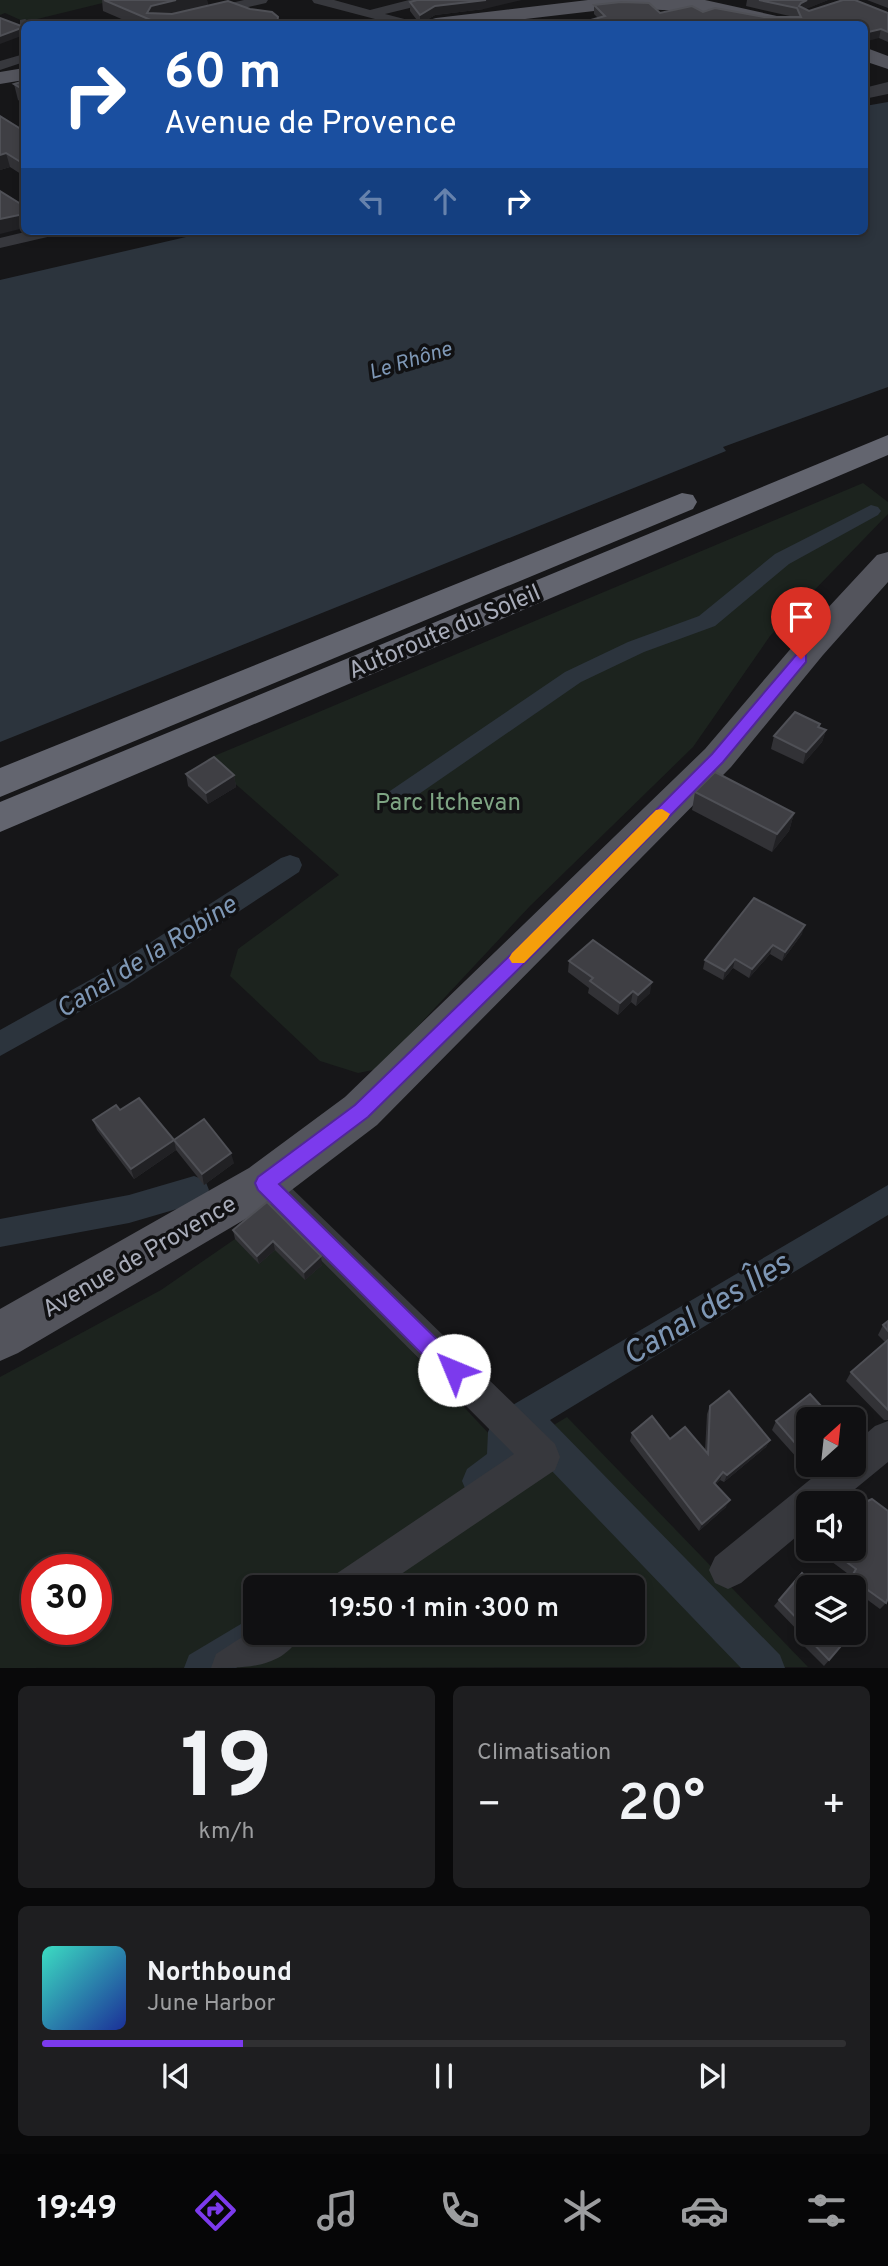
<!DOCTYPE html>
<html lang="fr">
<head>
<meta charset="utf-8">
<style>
	:root { --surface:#101012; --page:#1e1e20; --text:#f1f3f6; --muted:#9c9d9f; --line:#303032; --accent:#7c3aed }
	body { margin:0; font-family:Overpass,sans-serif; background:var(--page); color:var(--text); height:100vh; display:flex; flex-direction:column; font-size:26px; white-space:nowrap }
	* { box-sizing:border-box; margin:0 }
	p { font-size:23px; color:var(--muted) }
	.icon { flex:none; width:38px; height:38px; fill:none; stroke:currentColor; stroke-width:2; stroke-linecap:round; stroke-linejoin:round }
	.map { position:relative; height:1668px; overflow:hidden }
	.side { display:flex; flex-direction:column; gap:18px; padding:18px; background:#09090a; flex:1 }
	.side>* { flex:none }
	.guide { position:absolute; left:21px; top:21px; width:847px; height:214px; border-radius:10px; box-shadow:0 4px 10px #0003,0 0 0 2px var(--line); background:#1a4fa0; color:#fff; overflow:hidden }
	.needle { width:46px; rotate:27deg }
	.tools { position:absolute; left:796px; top:1407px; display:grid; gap:14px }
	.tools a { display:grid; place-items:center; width:70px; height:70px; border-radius:10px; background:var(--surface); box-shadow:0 4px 10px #0003,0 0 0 2px var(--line); font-size:35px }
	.speed { position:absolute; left:21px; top:1554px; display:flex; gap:14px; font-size:35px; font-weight:700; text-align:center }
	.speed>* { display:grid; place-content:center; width:91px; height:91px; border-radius:50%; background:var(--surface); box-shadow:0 4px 10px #0003,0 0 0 2px var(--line); line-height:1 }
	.speed .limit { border:10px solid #d22; background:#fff; color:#111 }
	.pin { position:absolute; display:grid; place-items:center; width:60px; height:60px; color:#fff; margin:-72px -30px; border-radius:50% 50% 50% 0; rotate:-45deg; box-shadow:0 0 7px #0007 }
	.pin .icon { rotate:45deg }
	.me { position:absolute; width:77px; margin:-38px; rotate:315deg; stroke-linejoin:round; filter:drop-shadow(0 0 5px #0008) }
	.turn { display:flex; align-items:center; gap:24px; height:147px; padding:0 28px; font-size:32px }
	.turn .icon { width:91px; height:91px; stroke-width:2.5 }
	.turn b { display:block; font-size:49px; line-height:60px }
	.lanes { display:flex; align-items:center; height:66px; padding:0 28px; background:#0003; justify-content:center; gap:35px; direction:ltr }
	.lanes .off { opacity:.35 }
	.big { font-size:52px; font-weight:600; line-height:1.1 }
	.side .tile { flex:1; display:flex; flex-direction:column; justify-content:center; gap:10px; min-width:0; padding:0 24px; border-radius:10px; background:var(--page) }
	.side .dial { align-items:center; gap:0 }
	.dial b { font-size:91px; line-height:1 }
	.song { display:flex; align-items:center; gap:21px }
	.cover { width:84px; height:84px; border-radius:10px; background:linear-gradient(135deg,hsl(170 70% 55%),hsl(230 70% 35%)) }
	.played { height:7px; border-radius:4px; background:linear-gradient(90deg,var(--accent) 25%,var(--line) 25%) }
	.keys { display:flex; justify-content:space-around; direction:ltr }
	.heat { display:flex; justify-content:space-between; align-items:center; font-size:38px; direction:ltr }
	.side .tiles { flex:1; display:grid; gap:18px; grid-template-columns:1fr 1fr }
	.tile:last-child { grid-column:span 2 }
	.trip { position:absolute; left:243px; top:1575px; width:402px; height:70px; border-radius:10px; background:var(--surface); box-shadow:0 4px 10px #0003,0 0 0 2px var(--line); font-weight:600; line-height:70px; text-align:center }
	.dock { display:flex; height:112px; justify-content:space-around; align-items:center; background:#060607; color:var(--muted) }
	.dock .icon { width:49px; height:49px }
	.dock .current { color:var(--accent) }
	.dock b { font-size:32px; color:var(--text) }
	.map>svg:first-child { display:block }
	.green { fill:#1c231e; fill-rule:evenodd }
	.water { fill:#2c343d }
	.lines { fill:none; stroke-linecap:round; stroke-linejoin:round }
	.canal { fill:#2c343d; fill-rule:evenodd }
	.minor { fill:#37383d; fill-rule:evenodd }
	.tertiary { fill:#37383d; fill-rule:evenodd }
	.primary { fill:#53545c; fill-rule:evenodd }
	.motorway { fill:#63656f; fill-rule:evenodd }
	.wall { fill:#323236 }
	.shaded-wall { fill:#212124 }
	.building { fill:#3f3f44; stroke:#4f5056; stroke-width:2 }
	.route { fill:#7c3aed; stroke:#51269a; stroke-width:2 }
	.slow { fill:#f59e0b }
	.labels { text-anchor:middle; stroke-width:7; stroke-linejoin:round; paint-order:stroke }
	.far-water-label { font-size:21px; font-style:italic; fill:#7e97b5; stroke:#111113 }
	.street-label { font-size:24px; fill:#a8acb9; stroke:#111113 }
	.park-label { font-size:24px; fill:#7ea483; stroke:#111113 }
	.water-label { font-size:26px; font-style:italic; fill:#7e97b5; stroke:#111113 }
	.near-water-label { font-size:32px; font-style:italic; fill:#7e97b5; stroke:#111113 }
</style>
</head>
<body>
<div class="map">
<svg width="888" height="1668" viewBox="0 0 888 1668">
	<rect width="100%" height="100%" fill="#161618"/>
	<g class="green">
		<path d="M0 0H115L25 22 5 13 0 15Z"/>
		<path d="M863 483 888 502V514L770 636 693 747 530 906 378 1069 358 1073 320 1061 230 976 238 949 339 875 207 759Z"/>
		<path d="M273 1208 327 1261 507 1453 567 1417 808 1667 0 1668V1377L161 1290 235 1239ZM37 1570H96V1629H37ZM256 1587H634V1633H256Z"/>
	</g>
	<path class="water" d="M888 102V387L723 447 726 451 0 742V280L212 231H864L865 106Z"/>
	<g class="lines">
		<g class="canal">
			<path d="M871 505 878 507 881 511 878 515 789 564 715 626 644 652 581 682 403 805 395 808 387 805 383 799 387 793 565 672 628 642 699 616 775 554Z"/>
			<path d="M290 855 299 858 302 865 299 872 124 987 0 1056V1030L106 971 281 858Z"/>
			<path d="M194 1176 205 1180 209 1190 205 1200 194 1204 129 1223 0 1247V1219L129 1195Z"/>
			<path d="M888 1185V1215L550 1420 780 1655 785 1668H741L525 1443 522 1434C521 1473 517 1482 479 1498L467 1493 462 1481 467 1469 487 1454 488 1432 493 1420 507 1416 511 1406Z"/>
			<path d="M256 1615V1633H274L269 1646 236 1668H184L189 1655Z"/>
		</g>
		<g class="minor">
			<path d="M244 0H268L266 3 173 24H151L153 21Z"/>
			<path d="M312 0H334L370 10 409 0H432L430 3 385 14 412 21 413 24H394L314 3Z"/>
			<path d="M25 19 34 24H24V27L20 26V20Z"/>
			<path d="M24 54V62L0 70V61Z"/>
			<path d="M29 231H58L56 235 0 248V238Z"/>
			<path d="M265 1169 276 1173 555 1444 560 1457 555 1470 382 1587H330L336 1574 514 1454 254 1193 249 1183 254 1173Z"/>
			<path d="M888 1421V1462L838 1503H808V1527L741 1583 728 1589 715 1583 709 1570 715 1557 828 1465H854V1444L875 1426Z"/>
			<path d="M256 1628V1633H301C285 1668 247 1668 211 1668L216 1654Z"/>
		</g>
		<path class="tertiary" d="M888 82V94L864 99V88Z"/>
		<g class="primary">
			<path d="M588 0H705L795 20 798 24H763L705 12 620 8 481 24H426L429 20 436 18Z"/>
			<path d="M864 47 888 56V69L864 61Z"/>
			<path d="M24 68V80L0 84V72Z"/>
			<path d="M888 552V582L823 655 731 767 377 1125 281 1198 18 1353 0 1361V1309L249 1168 345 1097 705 749 799 639 877 555Z"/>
		</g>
		<g class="motorway">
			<path d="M888 435V455L0 832V802Z"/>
			<path d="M682 493 693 495 697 502 693 509 0 797V768Z"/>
		</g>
	</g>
	<g class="wall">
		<path d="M102 0H207L208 6 278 24H133L103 11Z"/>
		<path d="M747 0H828L805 9 809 11 888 13V42L879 38 598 18 594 14V5L660 13 703 12 764 17H794L746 6Z"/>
		<path d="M867 0H888V8Z"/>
		<path d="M410 2 484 9 435 15 420 24 410 11Z"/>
		<path d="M24 81V104L18 100 14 84Z"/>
		<path d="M0 116 24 131V176L10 167 0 170Z"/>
		<path d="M820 727 826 730 822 742 803 764 771 749 774 736Z"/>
		<path d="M186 774 234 775 236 787 208 804 188 786Z"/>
		<path d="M695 792 794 813 789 831 772 852 692 810Z"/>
		<path d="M802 934 782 961 770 954 749 978 733 968 723 980 703 969 705 960Z"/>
		<path d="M569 961 650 993 636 1006 631 1002 618 1015 588 993 589 988 568 972Z"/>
		<path d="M120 1110 174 1140 234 1163 204 1185 176 1150 134 1179 97 1130 93 1120Z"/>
		<path d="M267 1202 322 1265 305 1280 275 1250 259 1264 235 1239 233 1230Z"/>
		<path d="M888 1321V1420H884L846 1381 851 1372 885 1342 878 1335 883 1325Z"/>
		<path d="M710 1406 770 1440 766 1447 724 1482 720 1480 715 1485 726 1507 699 1531 630 1441 632 1433 705 1451 707 1414Z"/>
		<path d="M808 1419V1465H812L807 1469 772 1430 776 1421Z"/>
		<path d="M859 1505 886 1603 880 1609 854 1590V1587H850L846 1585 851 1576 820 1553 822 1549H854V1513Z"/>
		<path d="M779 1600 852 1633 824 1666 800 1642 804 1637 774 1606Z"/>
	</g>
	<g class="shaded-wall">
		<path d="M176 0H207L208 6 151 21 147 13 151 6Z"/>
		<path d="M486 0H522L484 9 435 15 420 24V15L435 6Z"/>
		<path d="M807 0H828L799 12V6L801 3Z"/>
		<path d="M24 27V35L0 44V36Z"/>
		<path d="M881 29 879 38 864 42V33Z"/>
		<path d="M6 153 10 167 0 170V155Z"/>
		<path d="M24 214V228L0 234V219Z"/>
		<path d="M826 730 822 742 803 764 806 752Z"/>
		<path d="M234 775 236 787 208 804 206 793Z"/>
		<path d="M794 813 789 831 772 852 777 834Z"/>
		<path d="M805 925 802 934 782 961 785 952Z"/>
		<path d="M773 945 770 954 749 978 752 969Z"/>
		<path d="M735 959 733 968 723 980 725 971Z"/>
		<path d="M652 982 650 993 636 1006 638 995Z"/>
		<path d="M633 991 631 1002 618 1015 620 1003Z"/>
		<path d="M174 1140 176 1150 134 1179 131 1169Z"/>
		<path d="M231 1153 234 1163 204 1185 202 1174Z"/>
		<path d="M273 1241 275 1250 259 1264 257 1256Z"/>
		<path d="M321 1256 322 1265 305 1280 304 1272Z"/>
		<path d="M770 1440 766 1447 724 1482 727 1475Z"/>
		<path d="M723 1472 720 1480 710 1490 714 1483Z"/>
		<path d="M730 1500 726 1507 699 1531 702 1524Z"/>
	</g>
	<g class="building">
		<path d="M104 0H176L151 6 147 13 172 14 228 1 250 9 272 12 278 17 277 24H160Z"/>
		<path d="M417 0H486L435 6 420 15 410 2Z"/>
		<path d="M759 0H807L801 3 799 6 809 11 843 0H855L888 13V32L881 29 864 33V24H577L605 16 594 5 621 2 649 3 660 13 692 6 703 12 715 8 764 17H801L797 8Z"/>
		<path d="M0 18 24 27 0 36Z"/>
		<path d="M24 81V90L14 84Z"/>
		<path d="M0 116 24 131V164L6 153 0 155Z"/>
		<path d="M0 191 24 206V214L0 219Z"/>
		<path d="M795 712 820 724 818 727 826 730 806 752 774 736Z"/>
		<path d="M214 757 234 775 206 793 186 774Z"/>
		<path d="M715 772 794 813 777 834 695 792Z"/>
		<path d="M754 898 805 925 785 952 773 945 752 969 735 959 725 971 705 960Z"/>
		<path d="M593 940 652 982 638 995 633 991 620 1003 590 981 593 978 569 961Z"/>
		<path d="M139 1098 174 1140 204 1119 231 1153 202 1174 174 1140 131 1169 93 1120 116 1105 120 1110Z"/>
		<path d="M267 1202 321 1256 304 1272 273 1241 257 1256 233 1230Z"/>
		<path d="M888 1321V1331L883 1325Z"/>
		<path d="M888 1340V1410L851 1372Z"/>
		<path d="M729 1391 770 1440 727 1475 723 1472 714 1483 730 1500 702 1524 632 1433 652 1416 670 1439 685 1427 708 1454 710 1406Z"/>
		<path d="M810 1394 833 1419H808V1458L776 1421Z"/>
		<path d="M872 1499 888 1511V1598L886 1603 851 1578 856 1569 829 1549H854V1520L859 1505Z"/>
		<path d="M802 1573 816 1587H808V1630L779 1600Z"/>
		<path d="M808 1631V1633H852L829 1660 805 1635Z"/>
	</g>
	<path class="route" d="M801 654 806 655V662L723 762 541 947 368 1117 279 1184 461 1363 464 1370 461 1378 454 1381 446 1378 258 1190 255 1183 258 1177 355 1105 529 937 712 754 796 655Z"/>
	<path class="slow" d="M662 809 670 814 667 819 524 963H512L509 958 512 953 656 810Z"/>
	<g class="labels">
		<g class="far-water-label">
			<text transform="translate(410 360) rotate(-17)" y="7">Le Rhône</text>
		</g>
		<g class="street-label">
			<text transform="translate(444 631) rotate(-23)" y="8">Autoroute du Soleil</text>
			<text transform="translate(139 1256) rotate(-30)" y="8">Avenue de Provence</text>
		</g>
		<g class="park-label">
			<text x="448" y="810">Parc Itchevan</text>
		</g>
		<g class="water-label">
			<text transform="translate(146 956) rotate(-32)" y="9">Canal de la Robine</text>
		</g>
		<g class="near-water-label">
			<text transform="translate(706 1308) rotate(-31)" y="11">Canal des Îles</text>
		</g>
	</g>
</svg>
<div class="tools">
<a><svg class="needle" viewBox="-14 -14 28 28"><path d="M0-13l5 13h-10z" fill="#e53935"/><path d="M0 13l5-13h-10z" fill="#9c9d9f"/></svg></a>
<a><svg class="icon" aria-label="sound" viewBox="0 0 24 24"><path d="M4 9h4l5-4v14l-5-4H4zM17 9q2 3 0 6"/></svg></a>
<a><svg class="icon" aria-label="layers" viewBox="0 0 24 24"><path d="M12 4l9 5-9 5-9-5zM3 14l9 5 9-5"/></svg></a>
</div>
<div class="speed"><div class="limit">30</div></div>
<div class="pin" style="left:801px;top:659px;background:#d93025"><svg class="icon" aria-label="arrive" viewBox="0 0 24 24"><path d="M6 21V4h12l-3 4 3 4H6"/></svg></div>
<svg class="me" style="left:454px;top:1370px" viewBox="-20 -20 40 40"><circle r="19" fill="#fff"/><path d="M0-13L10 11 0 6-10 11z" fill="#7c3aed"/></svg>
<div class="trip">19:50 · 1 min · 300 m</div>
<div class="guide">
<div class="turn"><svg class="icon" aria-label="right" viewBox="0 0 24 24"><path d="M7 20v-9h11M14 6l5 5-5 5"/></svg><div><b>60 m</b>Avenue de Provence</div></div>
<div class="lanes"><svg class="icon off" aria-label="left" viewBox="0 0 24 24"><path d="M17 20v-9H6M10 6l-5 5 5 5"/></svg><svg class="icon off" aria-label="ahead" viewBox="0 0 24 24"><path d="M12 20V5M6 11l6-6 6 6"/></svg><svg class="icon" aria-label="right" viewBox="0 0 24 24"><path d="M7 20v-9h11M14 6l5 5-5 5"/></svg></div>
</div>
</div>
<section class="side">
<div class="tiles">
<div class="tile dial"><b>19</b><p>km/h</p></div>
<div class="tile"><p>Climatisation</p>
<div class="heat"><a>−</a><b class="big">20°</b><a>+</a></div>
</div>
<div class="tile">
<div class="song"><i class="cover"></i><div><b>Northbound</b><p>June Harbor</p></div></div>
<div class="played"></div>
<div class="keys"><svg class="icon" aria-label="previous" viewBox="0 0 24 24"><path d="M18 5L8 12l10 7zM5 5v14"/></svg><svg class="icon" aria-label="pause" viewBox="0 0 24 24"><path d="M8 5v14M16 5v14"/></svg><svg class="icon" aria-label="next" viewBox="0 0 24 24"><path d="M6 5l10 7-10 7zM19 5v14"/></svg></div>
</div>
</div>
</section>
<nav class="dock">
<b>19:49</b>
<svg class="icon current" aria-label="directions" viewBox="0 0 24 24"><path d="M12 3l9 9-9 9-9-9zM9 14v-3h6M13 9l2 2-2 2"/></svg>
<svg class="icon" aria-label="music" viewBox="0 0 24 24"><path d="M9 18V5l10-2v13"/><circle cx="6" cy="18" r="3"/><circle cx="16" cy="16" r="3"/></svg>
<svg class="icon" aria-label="phone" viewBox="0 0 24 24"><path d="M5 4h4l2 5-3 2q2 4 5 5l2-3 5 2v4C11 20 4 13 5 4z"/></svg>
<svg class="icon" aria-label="climate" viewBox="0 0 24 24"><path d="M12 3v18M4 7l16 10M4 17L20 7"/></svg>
<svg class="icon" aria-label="car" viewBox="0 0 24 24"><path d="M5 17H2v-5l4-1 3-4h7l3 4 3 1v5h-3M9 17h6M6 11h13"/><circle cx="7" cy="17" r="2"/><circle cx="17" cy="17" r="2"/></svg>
<svg class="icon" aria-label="filters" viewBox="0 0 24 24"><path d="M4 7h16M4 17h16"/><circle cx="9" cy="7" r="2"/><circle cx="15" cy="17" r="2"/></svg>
</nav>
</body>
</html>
